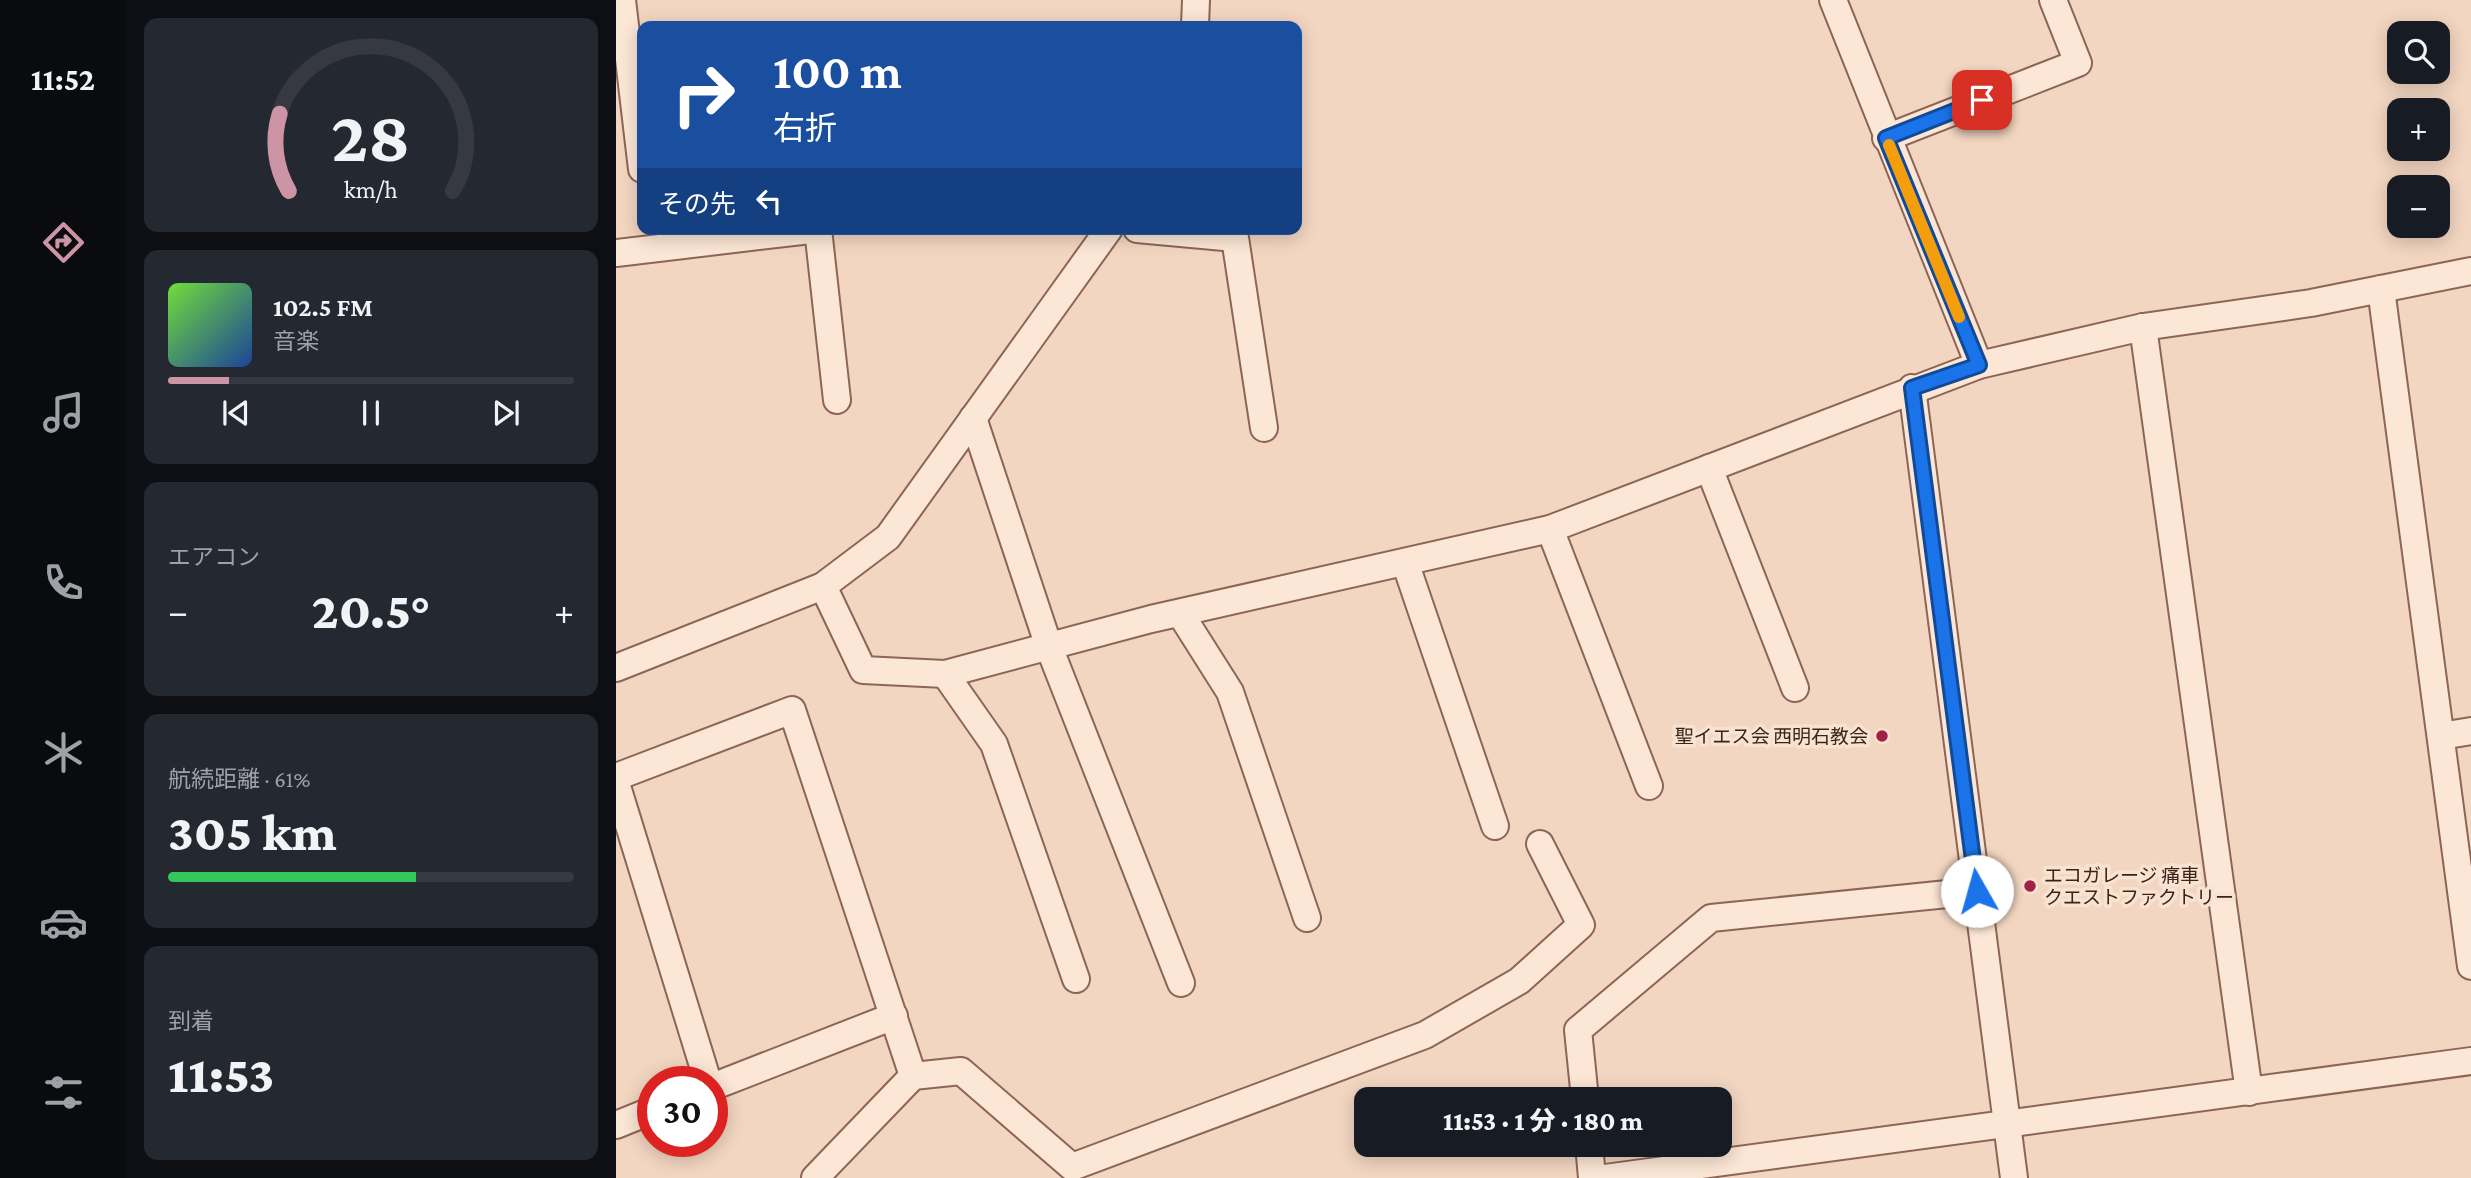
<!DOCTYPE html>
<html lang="ja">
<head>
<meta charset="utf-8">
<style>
	:root { --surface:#171b24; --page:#242831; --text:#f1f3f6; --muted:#9ea1a6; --line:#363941; --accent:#cd94a6 }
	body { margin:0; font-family:"Crimson Pro","Noto Sans JP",serif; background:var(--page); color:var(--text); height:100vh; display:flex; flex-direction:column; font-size:26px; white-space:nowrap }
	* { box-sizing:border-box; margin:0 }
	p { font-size:23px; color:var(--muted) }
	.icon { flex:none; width:38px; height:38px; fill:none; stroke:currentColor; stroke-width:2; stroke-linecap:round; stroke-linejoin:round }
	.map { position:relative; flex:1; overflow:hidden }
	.drawer { display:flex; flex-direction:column; gap:18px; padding:18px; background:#0d0f14; width:490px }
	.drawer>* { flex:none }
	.top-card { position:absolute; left:21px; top:21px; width:665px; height:214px; border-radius:14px; box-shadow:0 4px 18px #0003; background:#1a4fa0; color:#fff; overflow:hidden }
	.controls { position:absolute; left:1771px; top:21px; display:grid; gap:14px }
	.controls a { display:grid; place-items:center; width:63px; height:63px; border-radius:14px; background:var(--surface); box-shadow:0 4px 18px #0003; font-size:35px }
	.speed { position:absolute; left:21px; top:1066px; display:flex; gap:14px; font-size:35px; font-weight:700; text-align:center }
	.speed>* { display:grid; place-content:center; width:91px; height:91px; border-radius:50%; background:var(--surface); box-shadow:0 4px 18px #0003; line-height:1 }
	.speed .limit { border:10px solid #d22; background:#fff; color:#111 }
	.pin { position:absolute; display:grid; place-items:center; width:60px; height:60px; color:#fff; margin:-30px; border-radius:14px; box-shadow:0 4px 10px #0006 }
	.me { position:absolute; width:77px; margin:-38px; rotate:353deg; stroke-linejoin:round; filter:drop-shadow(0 0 5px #0008) }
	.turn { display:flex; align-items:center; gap:24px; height:147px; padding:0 21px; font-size:32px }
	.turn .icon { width:91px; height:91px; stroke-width:2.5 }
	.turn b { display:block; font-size:49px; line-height:60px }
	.then { display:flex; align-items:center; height:66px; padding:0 21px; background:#0003; gap:14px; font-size:26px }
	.big { font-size:52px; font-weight:800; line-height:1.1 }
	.drawer .widget { flex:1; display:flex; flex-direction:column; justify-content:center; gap:10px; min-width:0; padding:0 24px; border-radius:14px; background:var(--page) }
	.drawer .dial { align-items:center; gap:0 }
	.dial svg { height:182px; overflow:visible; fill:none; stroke:var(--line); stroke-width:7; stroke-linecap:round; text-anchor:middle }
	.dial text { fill:var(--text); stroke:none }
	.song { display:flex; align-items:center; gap:21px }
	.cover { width:84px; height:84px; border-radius:10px; background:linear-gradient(135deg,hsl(100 70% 55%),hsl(220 70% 35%)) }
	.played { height:7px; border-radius:4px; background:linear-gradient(90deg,var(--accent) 15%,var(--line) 15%) }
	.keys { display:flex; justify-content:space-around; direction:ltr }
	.heat { display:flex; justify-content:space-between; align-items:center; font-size:38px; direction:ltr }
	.charge { height:10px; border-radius:5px; background:linear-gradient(90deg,#34c759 61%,var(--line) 0) }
	.trip { position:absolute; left:738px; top:1087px; width:378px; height:70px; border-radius:14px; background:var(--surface); box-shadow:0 4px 18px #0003; font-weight:800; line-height:70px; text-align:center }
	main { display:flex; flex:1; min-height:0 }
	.tab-bar { display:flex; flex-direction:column; width:126px; justify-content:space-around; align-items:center; background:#090b0e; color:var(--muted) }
	.tab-bar .icon { width:49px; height:49px }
	.tab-bar .selected { color:var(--accent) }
	.tab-bar b { font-size:32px; color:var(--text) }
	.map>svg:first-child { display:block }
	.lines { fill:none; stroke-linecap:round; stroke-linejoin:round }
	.street-casing { stroke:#8d6557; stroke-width:30 }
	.street { stroke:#fce6d5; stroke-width:26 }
	.route-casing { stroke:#114b97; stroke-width:18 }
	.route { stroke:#1a73e8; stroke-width:12 }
	.slow { stroke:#f59e0b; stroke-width:12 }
	.poi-dot { fill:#a12145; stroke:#f8e3d1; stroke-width:2.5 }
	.labels { text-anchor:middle; stroke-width:7; stroke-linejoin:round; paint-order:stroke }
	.poi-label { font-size:19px; fill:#3b231c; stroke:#f8e3d1; text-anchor:end }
</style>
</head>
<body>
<main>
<nav class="tab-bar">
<b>11:52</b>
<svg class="icon selected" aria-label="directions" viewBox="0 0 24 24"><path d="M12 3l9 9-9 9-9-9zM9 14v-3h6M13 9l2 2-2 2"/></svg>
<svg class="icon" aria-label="music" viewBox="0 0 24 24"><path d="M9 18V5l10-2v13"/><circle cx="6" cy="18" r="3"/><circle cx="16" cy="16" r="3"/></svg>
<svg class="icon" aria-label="phone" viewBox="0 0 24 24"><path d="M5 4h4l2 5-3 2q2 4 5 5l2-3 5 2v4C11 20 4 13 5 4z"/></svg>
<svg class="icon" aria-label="climate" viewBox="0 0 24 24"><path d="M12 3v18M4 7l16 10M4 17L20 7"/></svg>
<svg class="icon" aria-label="car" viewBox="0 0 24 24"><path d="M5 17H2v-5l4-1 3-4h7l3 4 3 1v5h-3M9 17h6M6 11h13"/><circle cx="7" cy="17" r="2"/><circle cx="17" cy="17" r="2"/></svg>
<svg class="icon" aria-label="filters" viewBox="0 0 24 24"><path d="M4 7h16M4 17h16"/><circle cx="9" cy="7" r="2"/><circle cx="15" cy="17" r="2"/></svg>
</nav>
<section class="drawer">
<div class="widget dial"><svg viewBox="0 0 100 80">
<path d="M14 69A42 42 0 1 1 86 69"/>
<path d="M14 69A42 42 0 0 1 10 35" stroke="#cd94a6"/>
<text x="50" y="56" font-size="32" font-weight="700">28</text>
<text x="50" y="72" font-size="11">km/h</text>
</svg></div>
<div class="widget">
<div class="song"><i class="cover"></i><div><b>102.5 FM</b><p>音楽</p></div></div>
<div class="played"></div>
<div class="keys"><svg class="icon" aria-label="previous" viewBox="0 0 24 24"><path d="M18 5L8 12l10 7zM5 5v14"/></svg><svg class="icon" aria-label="pause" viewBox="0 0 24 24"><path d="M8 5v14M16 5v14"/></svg><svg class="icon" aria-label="next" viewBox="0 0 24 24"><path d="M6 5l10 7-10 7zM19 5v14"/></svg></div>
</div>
<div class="widget"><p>エアコン</p>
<div class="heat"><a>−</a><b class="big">20.5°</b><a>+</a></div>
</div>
<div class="widget"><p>航続距離 · 61%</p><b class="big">305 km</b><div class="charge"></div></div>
<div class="widget"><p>到着</p><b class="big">11:53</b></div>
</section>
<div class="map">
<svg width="1855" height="1178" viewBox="0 0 1855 1178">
	<rect width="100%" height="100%" fill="#f2d6c1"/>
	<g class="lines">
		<g class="street-casing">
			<g id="street">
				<path d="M6 0 26 169"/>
				<path d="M1217 0 1363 365"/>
				<path d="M579 26 580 0"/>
				<path d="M1270 138 1462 63 1437 0"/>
				<path d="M202 229 221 400"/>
				<path d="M521 229 619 238 648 428"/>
				<path d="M0 253 203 229"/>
				<path d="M1765 289 1855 966"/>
				<path d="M1527 327 1633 1092"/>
				<path d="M1296 388 1398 1178"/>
				<path d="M357 418 433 647 565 983"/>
				<path d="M1093 468 1179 688"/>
				<path d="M934 529 1033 786"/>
				<path d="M789 562 879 826"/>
				<path d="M207 586 247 670 329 674 535 619 934 529 1363 365 1527 327 1695 303 1855 271"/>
				<path d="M564 613 614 692 691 918"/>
				<path d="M0 668 207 586 272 537 493 229"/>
				<path d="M329 674 378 744 460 979"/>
				<path d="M1825 736 1855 731"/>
				<path d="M0 777 176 710 297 1076 199 1178"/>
				<path d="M0 783 92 1082"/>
				<path d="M297 1076 345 1071 456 1167 809 1035 903 981 965 925 924 844"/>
				<path d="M96 1087 278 1016"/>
				<path d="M969 1099 962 1030 1095 918 1361 891"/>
				<path d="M0 1125 37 1110"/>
				<path d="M973 1144 976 1178"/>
				<path d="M989 1178 1855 1061"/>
			</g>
		</g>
		<use href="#street" class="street"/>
	</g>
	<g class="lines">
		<g class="route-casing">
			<path id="route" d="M1361 891 1296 388 1363 365 1270 138 1366 100"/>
		</g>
		<use href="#route" class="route"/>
		<path class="slow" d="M1273 145 1343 317"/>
	</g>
	<g class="poi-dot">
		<circle cx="1266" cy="736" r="7"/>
		<circle cx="1414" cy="886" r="7"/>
	</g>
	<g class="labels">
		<g class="poi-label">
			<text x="1252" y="743">聖イエス会 西明石教会</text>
			<text x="1428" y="882" text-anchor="start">エコガレージ 痛車<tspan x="1428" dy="22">クエストファクトリー</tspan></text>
		</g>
	</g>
</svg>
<div class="controls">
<a><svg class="icon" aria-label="search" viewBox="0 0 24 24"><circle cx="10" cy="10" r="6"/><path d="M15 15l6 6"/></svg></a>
<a>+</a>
<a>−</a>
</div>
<div class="speed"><div class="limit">30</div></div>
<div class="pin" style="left:1366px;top:100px;background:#d93025"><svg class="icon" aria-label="arrive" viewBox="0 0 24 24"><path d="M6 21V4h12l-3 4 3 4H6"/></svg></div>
<svg class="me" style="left:1361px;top:891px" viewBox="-20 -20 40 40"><circle r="19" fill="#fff"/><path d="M0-13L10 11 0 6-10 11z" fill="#1a73e8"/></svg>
<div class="trip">11:53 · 1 分 · 180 m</div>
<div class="top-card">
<div class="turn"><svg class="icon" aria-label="right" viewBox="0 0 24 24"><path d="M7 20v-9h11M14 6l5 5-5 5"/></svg><div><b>100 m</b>右折</div></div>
<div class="then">その先<svg class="icon" aria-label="left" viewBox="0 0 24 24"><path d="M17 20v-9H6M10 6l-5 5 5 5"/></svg></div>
</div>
</div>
</main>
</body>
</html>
